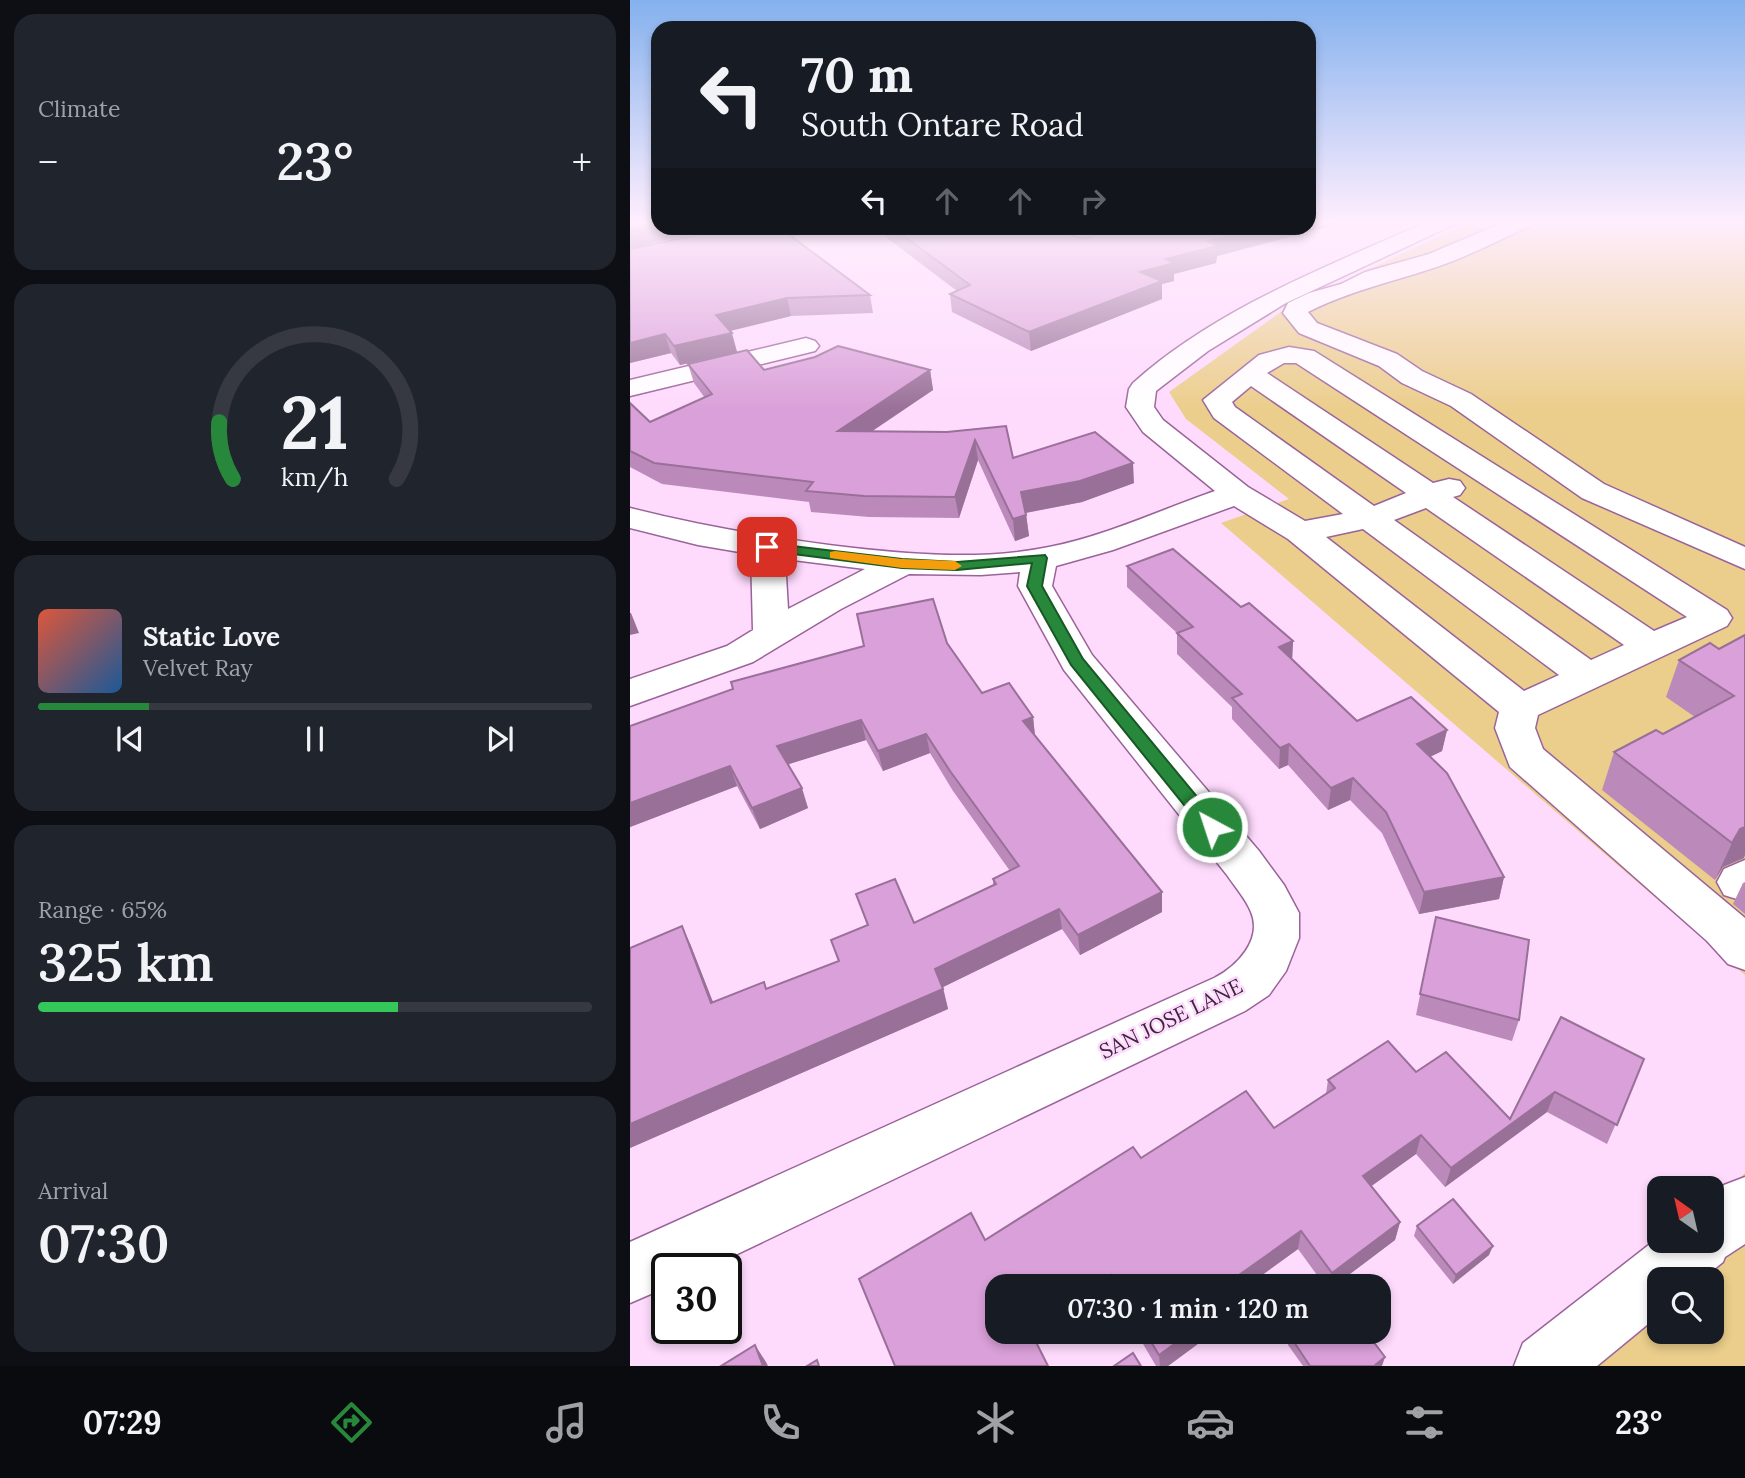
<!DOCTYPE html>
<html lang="en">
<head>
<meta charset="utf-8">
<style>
	:root { --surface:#171b24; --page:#20242c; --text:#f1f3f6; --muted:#9ea1a6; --line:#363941; --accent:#27883b }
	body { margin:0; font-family:Lora,serif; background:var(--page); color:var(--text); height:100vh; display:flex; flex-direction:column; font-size:26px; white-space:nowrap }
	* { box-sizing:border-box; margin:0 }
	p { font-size:23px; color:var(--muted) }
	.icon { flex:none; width:38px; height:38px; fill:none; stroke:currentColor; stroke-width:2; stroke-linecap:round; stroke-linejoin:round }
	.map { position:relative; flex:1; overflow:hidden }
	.details { display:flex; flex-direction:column; gap:14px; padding:14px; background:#0d0f14; width:630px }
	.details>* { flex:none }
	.top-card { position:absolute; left:21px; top:21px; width:665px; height:214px; border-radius:21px; box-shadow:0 4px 10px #0003; background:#171b24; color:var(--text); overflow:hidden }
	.needle { width:46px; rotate:326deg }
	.fabs { position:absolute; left:1017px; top:1176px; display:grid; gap:14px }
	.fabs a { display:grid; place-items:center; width:77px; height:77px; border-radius:14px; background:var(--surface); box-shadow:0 4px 10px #0003; font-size:35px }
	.speed { position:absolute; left:21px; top:1253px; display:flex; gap:14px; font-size:35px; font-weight:700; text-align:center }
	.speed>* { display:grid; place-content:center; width:91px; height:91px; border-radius:50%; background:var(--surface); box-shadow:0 4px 10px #0003; line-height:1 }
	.speed .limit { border:4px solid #111; border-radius:10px; background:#fff; color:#111 }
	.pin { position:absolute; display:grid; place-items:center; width:60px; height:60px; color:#fff; margin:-30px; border-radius:14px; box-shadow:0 4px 10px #0006 }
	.me { position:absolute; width:77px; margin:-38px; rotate:320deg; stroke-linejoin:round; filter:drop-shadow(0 0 5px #0008) }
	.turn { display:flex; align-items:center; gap:24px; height:147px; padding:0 35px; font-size:32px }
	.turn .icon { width:91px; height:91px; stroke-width:2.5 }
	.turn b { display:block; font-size:49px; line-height:60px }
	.lanes { display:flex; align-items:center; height:66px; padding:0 35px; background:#0003; justify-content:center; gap:35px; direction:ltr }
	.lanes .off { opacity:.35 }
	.big { font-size:52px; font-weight:600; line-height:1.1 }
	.details .widget { flex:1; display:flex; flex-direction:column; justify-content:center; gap:10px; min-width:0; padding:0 24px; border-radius:21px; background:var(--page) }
	.details .dial { align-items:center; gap:0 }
	.dial svg { height:182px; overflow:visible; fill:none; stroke:var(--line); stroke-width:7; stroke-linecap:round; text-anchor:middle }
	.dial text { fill:var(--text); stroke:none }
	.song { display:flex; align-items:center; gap:21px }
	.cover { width:84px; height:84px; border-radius:10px; background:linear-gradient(135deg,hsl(10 70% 55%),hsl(210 70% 35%)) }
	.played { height:7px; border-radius:4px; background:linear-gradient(90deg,var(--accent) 20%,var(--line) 20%) }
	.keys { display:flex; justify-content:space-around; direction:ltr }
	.heat { display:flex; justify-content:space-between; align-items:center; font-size:38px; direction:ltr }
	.charge { height:10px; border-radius:5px; background:linear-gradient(90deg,#34c759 65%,var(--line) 0) }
	.trip { position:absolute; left:355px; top:1274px; width:406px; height:70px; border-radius:21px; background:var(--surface); box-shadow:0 4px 10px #0003; font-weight:600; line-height:70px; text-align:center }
	.menu { display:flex; height:112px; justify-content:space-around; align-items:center; background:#090b0e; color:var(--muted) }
	.menu .icon { width:49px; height:49px }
	.menu .selected { color:var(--accent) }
	.menu b { font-size:32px; color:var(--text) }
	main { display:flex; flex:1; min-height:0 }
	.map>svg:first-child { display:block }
	.green { fill:#ebce8b; fill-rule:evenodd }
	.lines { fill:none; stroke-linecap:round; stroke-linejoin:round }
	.minor-casing { stroke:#9a6399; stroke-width:3 }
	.minor { fill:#fff; fill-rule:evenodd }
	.wall { fill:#bb8abb }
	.shaded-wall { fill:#997098 }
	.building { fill:#daa0d9; stroke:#997098; stroke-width:2 }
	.route { fill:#27883b; stroke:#195826; stroke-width:2 }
	.slow { fill:#f59e0b }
	.labels { text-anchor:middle; stroke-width:5; stroke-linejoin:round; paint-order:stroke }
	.near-street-label { font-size:21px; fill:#3d263d; stroke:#fedafd }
</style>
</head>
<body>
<main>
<section class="details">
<div class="widget"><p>Climate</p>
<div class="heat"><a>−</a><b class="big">23°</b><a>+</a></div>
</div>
<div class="widget dial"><svg viewBox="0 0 100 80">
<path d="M14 69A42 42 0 1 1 86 69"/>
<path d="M14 69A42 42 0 0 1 8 44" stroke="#27883b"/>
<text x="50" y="56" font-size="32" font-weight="700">21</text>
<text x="50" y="72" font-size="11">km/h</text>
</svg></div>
<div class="widget">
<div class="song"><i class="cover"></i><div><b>Static Love</b><p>Velvet Ray</p></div></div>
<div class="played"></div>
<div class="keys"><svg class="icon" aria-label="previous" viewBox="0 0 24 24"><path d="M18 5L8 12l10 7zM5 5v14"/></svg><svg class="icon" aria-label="pause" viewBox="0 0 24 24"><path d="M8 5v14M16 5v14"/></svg><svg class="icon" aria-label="next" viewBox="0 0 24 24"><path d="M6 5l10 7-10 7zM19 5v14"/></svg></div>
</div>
<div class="widget"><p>Range · 65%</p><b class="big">325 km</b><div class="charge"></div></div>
<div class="widget"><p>Arrival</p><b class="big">07:30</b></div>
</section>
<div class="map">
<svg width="1115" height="1366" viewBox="0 0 1115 1366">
	<rect width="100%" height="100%" fill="#fedafd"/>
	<g class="green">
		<path d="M844 220H1115V975L591 523 659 499 556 419 539 392 655 309Z"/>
		<path d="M1115 1173V1366H914L1044 1241H1082V1205ZM1029 1279H1082V1332H1029Z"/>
	</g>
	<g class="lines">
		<g class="minor-casing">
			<g id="minor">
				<path d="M801 220H828L825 224 656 303 578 351 535 384 526 391 524 407 533 420 618 487 675 521 713 514 584 418 573 400 629 355 659 347 684 351 1097 610 1102 618 1097 626 908 715 905 728 913 749 1115 918V970L1098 964 1077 941 880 767 865 728 869 712 658 539 604 506 483 550 426 566 422 586 462 655 629 851 654 885 669 913V938L656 971 639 995 615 1011 76 1269H37V1287L0 1303V1242L584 978C606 967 633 940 621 912 616 899 605 887 597 875L434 670 388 586 390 572 351 575 279 574 211 609 123 662 0 706V679L97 646 123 630 121 554 68 545 0 528V508C74 527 148 539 224 548 288 555 355 560 419 547 476 536 530 510 585 491L513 432 496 407 499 389 503 383C588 307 699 266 801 220ZM654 363H666L1057 617 1024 631 823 497 830 495 835 488 830 481 819 479 803 483 637 373ZM621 386 776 493 744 506 605 407 602 402ZM796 508 994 645 961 660 764 520ZM733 529 929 675 894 691 696 537ZM155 559 235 569 158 609Z"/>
				<path d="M879 220H907L904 224C875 237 845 253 815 264 770 280 721 290 678 312L687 323 767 354 792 371 841 394 974 484 1115 547V569L952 498 821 406 772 383 749 366 669 333 653 313 658 303 679 293 711 284 735 272 799 254Z"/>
				<path d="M176 338 185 341 189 346 185 351 0 396V380Z"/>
				<path d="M1115 860V898L1110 900 1094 895 1087 882 1094 869Z"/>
				<path d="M1115 1177V1244L1095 1257 1093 1262 1072 1279H1029V1315L967 1366H884L893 1343 1029 1237V1241H1082V1196L1094 1185Z"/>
			</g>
		</g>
		<use href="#minor" class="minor"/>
	</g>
	<g class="wall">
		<path d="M0 220 28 228H205L162 237 240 295 243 313 161 316 100 331 107 352 50 365 41 353 0 363V249L84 231 81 230 0 248Z"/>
		<path d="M679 220H720V221L587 256 586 263 544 274V281L532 284V299L401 351 322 312 320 294 327 291 244 228H422L453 239H454L438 228H679Z"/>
		<path d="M58 364 134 370H300L303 390 241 431 317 432 376 426 383 458 504 483 452 502 396 513 399 536 385 541 348 460 329 518 239 517 181 512 179 502 32 484 0 467V403L20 422 75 398 64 383Z"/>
		<path d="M497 566 611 607 663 641 662 659 727 721 817 730 812 751 800 757 874 877 869 899 789 914 752 833 720 800 698 810 658 765 649 769 602 719V707L547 654V633L497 587Z"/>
		<path d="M1115 635 1114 858 1093 867 1085 880 972 790 984 752 1033 734 1065 717 1036 697 1049 660 1089 649Z"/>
		<path d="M317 643 352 693 403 717 405 735 532 892V912L450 955 432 929 313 987 318 1009 0 1148 52 926 61 946 83 1002 134 982 137 989 208 961 201 940 237 925 226 894 284 923 363 885V879L380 871 323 791 300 753 253 771 236 740 158 764 178 808 130 829 107 786 0 827V726Z"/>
		<path d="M1115 882V914L1103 904 1113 883Z"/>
		<path d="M806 917 889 1020 882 1041 786 1015Z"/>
		<path d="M931 1017 1014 1059 977 1144 917 1112 815 1187 786 1154 741 1186 770 1222 765 1240 704 1286H695L668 1249 617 1286H368V1332H425L407 1344 418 1366H265L229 1279 341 1213 355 1240 503 1147 511 1158 616 1091 644 1128 696 1094 698 1080 758 1041 786 1072 816 1052 880 1119Z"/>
		<path d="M787 1226 859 1255 823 1284 784 1236Z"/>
		<path d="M506 1332H584L538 1366H526Z"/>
		<path d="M660 1336 752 1366H673L658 1345Z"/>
	</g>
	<g class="shaded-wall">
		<path d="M679 220H720V221L587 256 586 263 544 274V281L532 284V299L401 351 399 332 536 259 578 241 632 228H679Z"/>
		<path d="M28 224V228H81V230L0 248V230Z"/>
		<path d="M145 228H205L148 240Z"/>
		<path d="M157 298 161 316 91 333 86 315Z"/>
		<path d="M102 333 107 352 50 365 44 346Z"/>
		<path d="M35 334 41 353 0 363V343Z"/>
		<path d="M300 370 303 390 213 451 208 431Z"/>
		<path d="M345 440 348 460 329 518 325 497Z"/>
		<path d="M503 463 504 483 452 502 394 513 391 492Z"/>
		<path d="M396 515 399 536 385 541 383 519Z"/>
		<path d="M0 613H1L9 633 0 635Z"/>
		<path d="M663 641 662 662 649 647Z"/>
		<path d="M403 717 405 737 393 721Z"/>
		<path d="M231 720 236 740 153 766 147 746Z"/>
		<path d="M817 730 812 751 783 765 787 744Z"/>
		<path d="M296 734 300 753 253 771 248 751Z"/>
		<path d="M659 744 658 765 649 769 650 748Z"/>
		<path d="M100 766 107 786 0 827V803Z"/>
		<path d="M723 778 720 800 698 810 701 788Z"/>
		<path d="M172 788 178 808 130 829 122 808Z"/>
		<path d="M1115 823V855L1114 858 1093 867 1085 880 1102 843Z"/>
		<path d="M874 877 869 899 789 914 794 892Z"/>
		<path d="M532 892V912L450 955 448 935Z"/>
		<path d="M429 909 432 929 309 989 305 969Z"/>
		<path d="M52 926 61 946 91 1023 81 1003Z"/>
		<path d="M313 989 318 1009 0 1148V1124Z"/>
		<path d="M925 1092 917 1112 815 1187 821 1168Z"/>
		<path d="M791 1135 786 1154 729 1195 733 1176Z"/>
		<path d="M770 1222 765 1240 704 1286H699L702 1273Z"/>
		<path d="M671 1231 668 1249 617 1286H595V1285Z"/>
		<path d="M863 1246 859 1255 823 1284 826 1275Z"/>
		<path d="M481 1275 482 1286H464Z"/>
		<path d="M400 1332H425L404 1347Z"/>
		<path d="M561 1332H584L538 1366H530L529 1355Z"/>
		<path d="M125 1345 136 1362 138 1366H133Z"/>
		<path d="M755 1357 752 1366H744Z"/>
	</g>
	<g class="building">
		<path d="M0 220H28V224L0 230Z"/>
		<path d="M89 228H150L240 295 157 298 86 315 102 333 44 346 35 334 0 343V249L86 231Z"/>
		<path d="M263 228H422L453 239 462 237 466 231 461 228H632L578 241 587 246 536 259 544 263 510 272 532 281 399 332 320 294 340 285Z"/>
		<path d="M208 346 300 370 208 431 317 432 376 426 383 458 465 432 503 463 450 481 391 492 396 515 383 519 345 440 325 497 234 496 176 491 183 482 24 463 0 451V403L20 422 82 394 58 364 117 350 134 370 185 357Z"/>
		<path d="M543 549 611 607 619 603 663 641 649 647 727 721 781 697 817 730 787 744 817 773 874 877 794 892 756 812 723 778 701 788 659 744 650 748 602 698 612 694 547 633 563 627 497 566Z"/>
		<path d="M303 599 317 643 352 693 379 683 403 717 393 721 532 892 448 935 429 909 305 969 313 989 0 1124V948L52 926 81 1003 134 982 136 989 209 961 201 940 238 925 226 894 265 879 284 923 366 884 363 879 389 866 320 771 296 734 248 751 231 720 147 746 172 788 122 808 100 766 0 803V726L103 689 101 682 234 646 227 614Z"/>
		<path d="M1115 635V827L1110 829 1102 843 984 752 1026 730 1033 734 1104 696 1049 660 1080 643 1089 649Z"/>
		<path d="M806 917 899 940 889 1020 790 994Z"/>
		<path d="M931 1017 1014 1059 987 1125 925 1092 821 1168 791 1135 733 1176 770 1222 702 1273 671 1231 595 1285 596 1286H488L481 1275 464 1286H368V1332H401L418 1366H265L229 1279 341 1213 355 1240 503 1147 511 1158 616 1091 644 1128 705 1088 698 1080 758 1041 786 1072 816 1052 880 1119Z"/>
		<path d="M823 1199 863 1246 826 1275 787 1226Z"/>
		<path d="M515 1332H561L529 1355Z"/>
		<path d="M665 1332H736L755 1357 744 1366H680L660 1336Z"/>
		<path d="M125 1345 133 1366H91Z"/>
		<path d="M503 1353 511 1366H484Z"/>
		<path d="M187 1360 189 1366H177Z"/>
	</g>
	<linearGradient id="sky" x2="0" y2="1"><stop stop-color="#84b1ee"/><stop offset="0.54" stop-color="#ffeefe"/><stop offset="1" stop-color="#ffeefe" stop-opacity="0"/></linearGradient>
	<rect width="1115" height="411" fill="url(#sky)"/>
	<path class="route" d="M137 543 272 559 327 562 415 555 417 558 412 586 453 659 588 822 591 827 588 831H575L441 665 397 586 402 563 327 570 272 568 132 550V544Z"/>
	<path class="slow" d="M205 551 272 559 325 561 332 566 325 570 272 568 200 558V552Z"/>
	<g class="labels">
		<g class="near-street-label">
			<text transform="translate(541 1019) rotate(-26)" y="7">SAN JOSE LANE</text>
		</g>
	</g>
</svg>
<div class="fabs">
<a><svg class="needle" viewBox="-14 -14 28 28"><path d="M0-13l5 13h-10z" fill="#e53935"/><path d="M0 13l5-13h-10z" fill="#9ea1a6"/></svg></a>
<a><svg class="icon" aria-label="search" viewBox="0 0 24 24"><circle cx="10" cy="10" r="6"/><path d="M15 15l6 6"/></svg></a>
</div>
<div class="speed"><div class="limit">30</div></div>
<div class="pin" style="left:137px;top:547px;background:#d93025"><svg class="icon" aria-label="arrive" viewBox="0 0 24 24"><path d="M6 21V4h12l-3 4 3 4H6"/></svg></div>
<svg class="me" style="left:582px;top:827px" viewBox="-20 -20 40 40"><circle r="17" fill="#27883b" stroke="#fff" stroke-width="3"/><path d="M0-11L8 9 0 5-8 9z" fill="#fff"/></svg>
<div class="trip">07:30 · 1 min · 120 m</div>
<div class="top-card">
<div class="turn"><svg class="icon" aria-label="left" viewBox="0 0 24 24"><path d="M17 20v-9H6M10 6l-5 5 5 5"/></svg><div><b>70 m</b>South Ontare Road</div></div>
<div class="lanes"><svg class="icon" aria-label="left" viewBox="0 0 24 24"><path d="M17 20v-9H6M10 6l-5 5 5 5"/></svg><svg class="icon off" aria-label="ahead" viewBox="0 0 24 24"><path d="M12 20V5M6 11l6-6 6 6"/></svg><svg class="icon off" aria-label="ahead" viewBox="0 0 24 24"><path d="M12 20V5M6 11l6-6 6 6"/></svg><svg class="icon off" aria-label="right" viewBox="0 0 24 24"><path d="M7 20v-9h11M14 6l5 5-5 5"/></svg></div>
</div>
</div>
</main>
<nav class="menu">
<b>07:29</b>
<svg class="icon selected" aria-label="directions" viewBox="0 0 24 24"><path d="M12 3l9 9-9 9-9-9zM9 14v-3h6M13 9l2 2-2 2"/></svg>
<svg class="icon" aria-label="music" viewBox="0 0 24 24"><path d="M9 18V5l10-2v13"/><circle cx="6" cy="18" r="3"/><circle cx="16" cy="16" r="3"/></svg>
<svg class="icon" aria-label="phone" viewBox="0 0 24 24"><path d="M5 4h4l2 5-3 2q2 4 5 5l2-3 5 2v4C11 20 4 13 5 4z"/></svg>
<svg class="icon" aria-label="climate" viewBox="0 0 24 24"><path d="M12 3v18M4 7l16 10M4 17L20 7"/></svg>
<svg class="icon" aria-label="car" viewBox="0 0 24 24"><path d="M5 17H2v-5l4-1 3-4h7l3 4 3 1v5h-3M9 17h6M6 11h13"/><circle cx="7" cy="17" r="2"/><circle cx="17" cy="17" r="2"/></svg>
<svg class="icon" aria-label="filters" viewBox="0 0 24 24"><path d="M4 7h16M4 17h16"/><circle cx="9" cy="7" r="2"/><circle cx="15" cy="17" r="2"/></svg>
<b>23°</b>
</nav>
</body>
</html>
